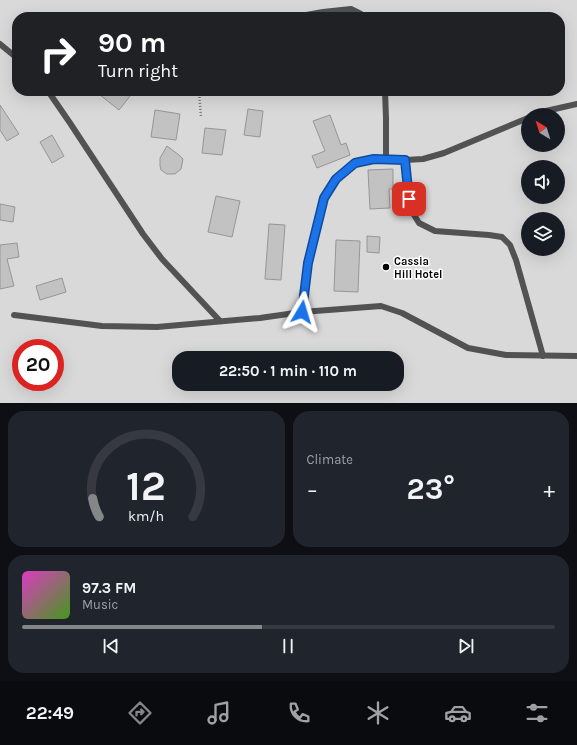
<!DOCTYPE html>
<html lang="en">
<head>
<meta charset="utf-8">
<style>
	:root { --surface:#171b24; --page:#20242c; --text:#f1f3f6; --muted:#9ea1a6; --line:#363941; --accent:#858687 }
	body { margin:0; font-family:Karla,sans-serif; background:var(--page); color:var(--text); height:100vh; display:flex; flex-direction:column; font-size:15px; white-space:nowrap }
	* { box-sizing:border-box; margin:0 }
	p { font-size:13px; color:var(--muted) }
	.icon { flex:none; width:22px; height:22px; fill:none; stroke:currentColor; stroke-width:2; stroke-linecap:round; stroke-linejoin:round }
	.map { position:relative; height:403px; overflow:hidden }
	.side { display:flex; flex-direction:column; gap:8px; padding:8px; background:#0d0f14; flex:1 }
	.side>* { flex:none }
	.hud { position:absolute; left:12px; top:12px; width:553px; height:84px; border-radius:16px; box-shadow:0 4px 16px #0002; background:#202124; color:#fff; overflow:hidden }
	.needle { width:26px; rotate:322deg }
	.fabs { position:absolute; left:521px; top:108px; display:grid; gap:8px }
	.fabs a { display:grid; place-items:center; width:44px; height:44px; border-radius:50%; background:var(--surface); box-shadow:0 4px 16px #0002; font-size:20px }
	.speed { position:absolute; left:12px; top:339px; display:flex; gap:8px; font-size:20px; font-weight:700; text-align:center }
	.speed>* { display:grid; place-content:center; width:52px; height:52px; border-radius:50%; background:var(--surface); box-shadow:0 4px 16px #0002; line-height:1 }
	.speed .limit { border:6px solid #d22; background:#fff; color:#111 }
	.pin { position:absolute; display:grid; place-items:center; width:34px; height:34px; color:#fff; margin:-17px; border-radius:8px; box-shadow:0 2px 6px #0006 }
	.me { position:absolute; width:44px; margin:-22px; rotate:7deg; stroke-linejoin:round; filter:drop-shadow(0 0 3px #0008) }
	.turn { display:flex; align-items:center; gap:14px; height:84px; padding:0 20px; font-size:18px }
	.turn .icon { width:52px; height:52px; stroke-width:2.5 }
	.turn b { display:block; font-size:28px; line-height:34px }
	.big { font-size:30px; font-weight:700; line-height:1.1 }
	.side .card { flex:1; display:flex; flex-direction:column; justify-content:center; gap:6px; min-width:0; padding:0 14px; border-radius:16px; background:var(--page) }
	.side .dial { align-items:center; gap:0 }
	.dial svg { height:104px; overflow:visible; fill:none; stroke:var(--line); stroke-width:7; stroke-linecap:round; text-anchor:middle }
	.dial text { fill:var(--text); stroke:none }
	.song { display:flex; align-items:center; gap:12px }
	.cover { width:48px; height:48px; border-radius:6px; background:linear-gradient(135deg,hsl(310 70% 55%),hsl(100 70% 35%)) }
	.played { height:4px; border-radius:2px; background:linear-gradient(90deg,var(--accent) 45%,var(--line) 45%) }
	.keys { display:flex; justify-content:space-around; direction:ltr }
	.heat { display:flex; justify-content:space-between; align-items:center; font-size:22px; direction:ltr }
	.side .tiles { flex:1; display:grid; gap:8px; grid-template-columns:1fr 1fr }
	.card:last-child { grid-column:span 2 }
	.trip { position:absolute; left:172px; top:351px; width:232px; height:40px; border-radius:16px; background:var(--surface); box-shadow:0 4px 16px #0002; font-weight:700; line-height:40px; text-align:center }
	.menu { display:flex; height:64px; justify-content:space-around; align-items:center; background:#090b0e; color:var(--muted) }
	.menu .icon { width:28px; height:28px }
	.menu .current { color:var(--accent) }
	.menu b { font-size:18px; color:var(--text) }
	.map>svg:first-child { display:block }
	.green { fill:#d9d9d9; fill-rule:evenodd }
	.building { fill:#c2c2c2; stroke:#969696 }
	.lines { fill:none; stroke-linecap:round; stroke-linejoin:round }
	.path { stroke:#747474; stroke-width:2.5; stroke-dasharray:1 2; stroke-linecap:butt }
	.service { stroke:#525252; stroke-width:6 }
	.route-casing { stroke:#114b97; stroke-width:10 }
	.route { stroke:#1a73e8; stroke-width:7 }
	.poi-dot { fill:#000; stroke:#fff; stroke-width:1.5 }
	.labels { text-anchor:middle; stroke-width:3; stroke-linejoin:round; paint-order:stroke }
	.poi-label { font-size:11px; font-weight:bold; fill:#000; stroke:#fff; text-anchor:start }
</style>
</head>
<body>
<div class="map">
<svg width="577" height="403" viewBox="0 0 577 403">
	<rect width="100%" height="100%" fill="#fff"/>
	<path class="green" d="M0 0H577V403H0ZM17 17H560V91H17ZM528 115H558V145H528ZM528 167H558V197H528ZM528 219H558V249H528ZM21 348H55V382H21ZM179 358H397V384H179Z"/>
	<g class="building">
		<path d="M95 91H134L119 110Z"/>
		<path d="M0 105 19 134 7 141 0 130Z"/>
		<path d="M248 109 263 111 260 137 244 135Z"/>
		<path d="M155 110 180 114 176 140 151 137Z"/>
		<path d="M330 115 341 145 346 143 350 155 317 168 312 156 325 151 313 121Z"/>
		<path d="M205 128 226 130 222 155 202 153Z"/>
		<path d="M52 135 64 156 52 163 40 142Z"/>
		<path d="M167 146 179 155 183 159 181 169 175 174H167L161 170 160 166V158Z"/>
		<path d="M393 169V189H389L390 208 370 209 368 170Z"/>
		<path d="M216 196 240 201 232 237 208 232Z"/>
		<path d="M0 204 15 207 13 222 0 220Z"/>
		<path d="M269 224 285 225 281 280 265 279Z"/>
		<path d="M367 236 380 237 379 253 367 252Z"/>
		<path d="M336 240 360 241 358 292 334 291Z"/>
		<path d="M17 243 19 257 7 259 14 286 0 289V245Z"/>
		<path d="M62 278 66 292 40 300 36 286Z"/>
	</g>
	<g class="lines">
		<path class="path" d="M199 91 201 117"/>
		<g class="service">
			<path d="M295 17 323 12 351 9 361 14 363 17"/>
			<path d="M0 44 17 58"/>
			<path d="M48 91 70 123 143 234 162 259 220 321"/>
			<path d="M385 91 386 118V159"/>
			<path d="M536 115 546 111 577 104"/>
			<path d="M405 160 411 210 419 223 435 231 489 235 502 237 510 245 516 260 543 356"/>
			<path d="M302 312 308 263 325 198 336 179 355 163 374 159 405 160 423 159 444 153 528 118"/>
			<path d="M14 315 102 326 157 327 260 318 302 312 381 306 402 313 468 348 506 355 577 356"/>
		</g>
	</g>
	<g class="lines">
		<g class="route-casing">
			<path id="route" d="M302 312 308 263 324 198 336 179 355 163 374 159 405 160 409 199"/>
		</g>
		<use href="#route" class="route"/>
	</g>
	<circle class="poi-dot" cx="386" cy="267" r="4"/>
	<g class="labels">
		<g class="poi-label">
			<text x="394" y="265">Cassia<tspan x="394" dy="13">Hill Hotel</tspan></text>
		</g>
	</g>
</svg>
<div class="fabs">
<a><svg class="needle" viewBox="-14 -14 28 28"><path d="M0-13l5 13h-10z" fill="#e53935"/><path d="M0 13l5-13h-10z" fill="#9ea1a6"/></svg></a>
<a><svg class="icon" aria-label="sound" viewBox="0 0 24 24"><path d="M4 9h4l5-4v14l-5-4H4zM17 9q2 3 0 6"/></svg></a>
<a><svg class="icon" aria-label="layers" viewBox="0 0 24 24"><path d="M12 4l9 5-9 5-9-5zM3 14l9 5 9-5"/></svg></a>
</div>
<div class="speed"><div class="limit">20</div></div>
<div class="pin" style="left:409px;top:199px;background:#d93025"><svg class="icon" aria-label="arrive" viewBox="0 0 24 24"><path d="M6 21V4h12l-3 4 3 4H6"/></svg></div>
<svg class="me" style="left:302px;top:312px" viewBox="-20 -20 40 40"><path d="M0-17L14 15 0 8-14 15z" fill="#1a73e8" stroke="#fff" stroke-width="4"/></svg>
<div class="trip">22:50 · 1 min · 110 m</div>
<div class="hud">
<div class="turn"><svg class="icon" aria-label="right" viewBox="0 0 24 24"><path d="M7 20v-9h11M14 6l5 5-5 5"/></svg><div><b>90 m</b>Turn right</div></div>
</div>
</div>
<section class="side">
<div class="tiles">
<div class="card dial"><svg viewBox="0 0 100 80">
<path d="M14 69A42 42 0 1 1 86 69"/>
<path d="M14 69A42 42 0 0 1 9 55" stroke="#858687"/>
<text x="50" y="56" font-size="32" font-weight="700">12</text>
<text x="50" y="72" font-size="11">km/h</text>
</svg></div>
<div class="card"><p>Climate</p>
<div class="heat"><a>−</a><b class="big">23°</b><a>+</a></div>
</div>
<div class="card">
<div class="song"><i class="cover"></i><div><b>97.3 FM</b><p>Music</p></div></div>
<div class="played"></div>
<div class="keys"><svg class="icon" aria-label="previous" viewBox="0 0 24 24"><path d="M18 5L8 12l10 7zM5 5v14"/></svg><svg class="icon" aria-label="pause" viewBox="0 0 24 24"><path d="M8 5v14M16 5v14"/></svg><svg class="icon" aria-label="next" viewBox="0 0 24 24"><path d="M6 5l10 7-10 7zM19 5v14"/></svg></div>
</div>
</div>
</section>
<nav class="menu">
<b>22:49</b>
<svg class="icon current" aria-label="directions" viewBox="0 0 24 24"><path d="M12 3l9 9-9 9-9-9zM9 14v-3h6M13 9l2 2-2 2"/></svg>
<svg class="icon" aria-label="music" viewBox="0 0 24 24"><path d="M9 18V5l10-2v13"/><circle cx="6" cy="18" r="3"/><circle cx="16" cy="16" r="3"/></svg>
<svg class="icon" aria-label="phone" viewBox="0 0 24 24"><path d="M5 4h4l2 5-3 2q2 4 5 5l2-3 5 2v4C11 20 4 13 5 4z"/></svg>
<svg class="icon" aria-label="climate" viewBox="0 0 24 24"><path d="M12 3v18M4 7l16 10M4 17L20 7"/></svg>
<svg class="icon" aria-label="car" viewBox="0 0 24 24"><path d="M5 17H2v-5l4-1 3-4h7l3 4 3 1v5h-3M9 17h6M6 11h13"/><circle cx="7" cy="17" r="2"/><circle cx="17" cy="17" r="2"/></svg>
<svg class="icon" aria-label="filters" viewBox="0 0 24 24"><path d="M4 7h16M4 17h16"/><circle cx="9" cy="7" r="2"/><circle cx="15" cy="17" r="2"/></svg>
</nav>
</body>
</html>
